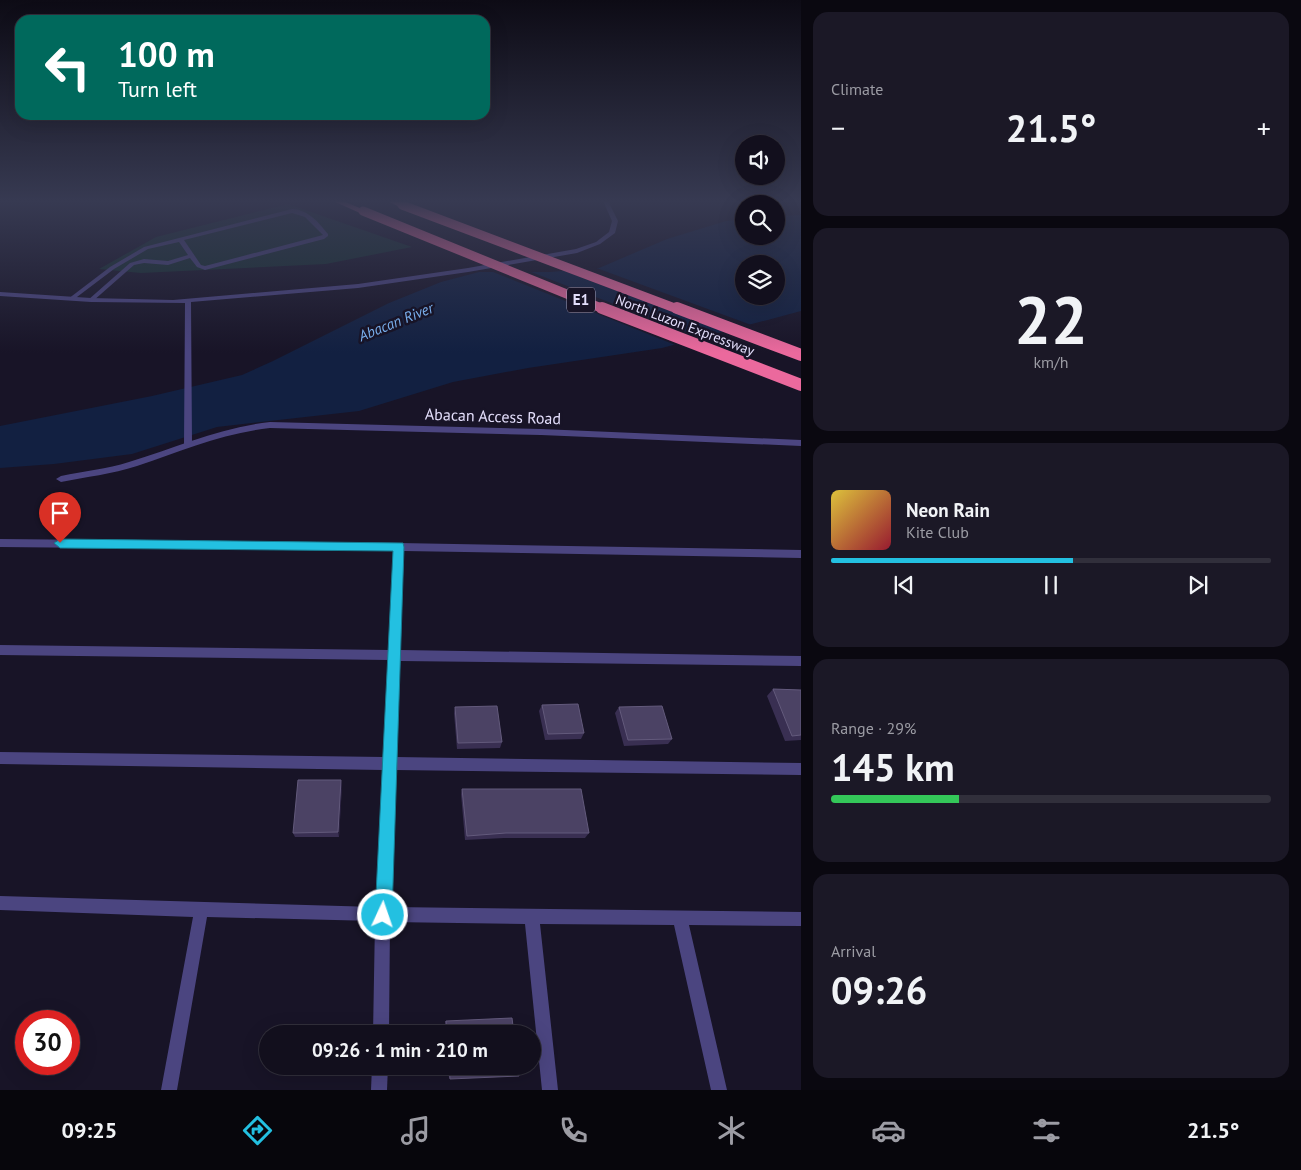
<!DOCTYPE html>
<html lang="en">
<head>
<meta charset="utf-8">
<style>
	:root { --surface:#120f1d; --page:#1b1826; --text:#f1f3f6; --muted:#9c9ca4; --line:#312f3b; --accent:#23c0e1 }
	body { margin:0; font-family:"PT Sans",sans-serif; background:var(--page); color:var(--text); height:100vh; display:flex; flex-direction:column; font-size:19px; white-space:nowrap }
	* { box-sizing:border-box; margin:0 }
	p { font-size:16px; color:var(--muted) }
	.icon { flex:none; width:28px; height:28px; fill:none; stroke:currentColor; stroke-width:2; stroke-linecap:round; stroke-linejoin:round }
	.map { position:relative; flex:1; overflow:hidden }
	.side { display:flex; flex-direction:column; gap:12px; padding:12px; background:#0a0810; width:500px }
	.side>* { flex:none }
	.banner { position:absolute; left:15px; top:15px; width:475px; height:105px; border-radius:15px; box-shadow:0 5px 20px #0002,0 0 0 1px var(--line); background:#00695c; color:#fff; overflow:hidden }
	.tools { position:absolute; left:735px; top:135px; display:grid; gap:10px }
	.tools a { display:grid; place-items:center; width:50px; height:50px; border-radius:50%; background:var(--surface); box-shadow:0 5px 20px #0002,0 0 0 1px var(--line); font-size:25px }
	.speed { position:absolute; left:15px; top:1010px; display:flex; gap:10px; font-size:25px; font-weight:700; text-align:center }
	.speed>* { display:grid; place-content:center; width:65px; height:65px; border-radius:50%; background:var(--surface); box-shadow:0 5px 20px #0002,0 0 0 1px var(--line); line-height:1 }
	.speed .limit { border:8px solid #d22; background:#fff; color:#111 }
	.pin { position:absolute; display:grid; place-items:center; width:42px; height:42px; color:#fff; margin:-51px -21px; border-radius:50% 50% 50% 0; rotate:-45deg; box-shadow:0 0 5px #0007 }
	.pin .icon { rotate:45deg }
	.me { position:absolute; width:55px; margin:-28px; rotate:3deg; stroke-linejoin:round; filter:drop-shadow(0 0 4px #0008) }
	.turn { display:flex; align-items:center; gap:18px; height:105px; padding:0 20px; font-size:22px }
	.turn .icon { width:65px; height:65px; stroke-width:2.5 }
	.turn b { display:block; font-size:35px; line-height:42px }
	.big { font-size:38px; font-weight:700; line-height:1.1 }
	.side .tile { flex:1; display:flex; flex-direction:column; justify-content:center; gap:8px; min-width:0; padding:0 18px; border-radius:15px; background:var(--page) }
	.side .dial { align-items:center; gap:0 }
	.dial b { font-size:65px; line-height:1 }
	.song { display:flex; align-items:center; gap:15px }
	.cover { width:60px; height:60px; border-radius:8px; background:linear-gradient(135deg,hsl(50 70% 55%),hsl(350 70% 35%)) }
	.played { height:5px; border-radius:2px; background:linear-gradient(90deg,var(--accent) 55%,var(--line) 55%) }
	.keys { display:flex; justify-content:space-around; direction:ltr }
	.heat { display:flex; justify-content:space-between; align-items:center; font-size:28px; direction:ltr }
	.charge { height:8px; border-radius:4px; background:linear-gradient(90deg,#34c759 29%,var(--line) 0) }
	.trip { position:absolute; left:259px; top:1025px; width:282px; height:50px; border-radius:25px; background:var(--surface); box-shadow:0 5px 20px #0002,0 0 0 1px var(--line); font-weight:700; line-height:50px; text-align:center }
	.dock { display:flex; height:80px; justify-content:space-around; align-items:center; background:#07060c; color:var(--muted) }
	.dock .icon { width:35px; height:35px }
	.dock .active { color:var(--accent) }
	.dock b { font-size:22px; color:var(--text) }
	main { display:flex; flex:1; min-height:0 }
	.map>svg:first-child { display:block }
	.green { fill:#172f30 }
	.water { fill:#122041; fill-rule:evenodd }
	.pier { fill:#181427 }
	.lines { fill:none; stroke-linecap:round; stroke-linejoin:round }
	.service { fill:#4b4580; fill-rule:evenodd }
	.minor { fill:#4b4580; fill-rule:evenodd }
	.tertiary { fill:#4b4580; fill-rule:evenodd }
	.motorway { fill:#eb699d; fill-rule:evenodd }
	.motorway-bridge-far1 { stroke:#eb699d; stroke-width:9 }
	.motorway-bridge { stroke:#eb699d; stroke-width:12 }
	.wall { fill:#392f52 }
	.shaded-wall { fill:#241c39 }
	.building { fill:#4b4264; stroke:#635a7c }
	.route { fill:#23c0e1; stroke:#177d92 }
	.labels { text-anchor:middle; stroke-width:5; stroke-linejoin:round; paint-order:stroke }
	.far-street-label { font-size:14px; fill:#e3defb; stroke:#181427 }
	.shield { fill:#181427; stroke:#a6a1bb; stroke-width:1 }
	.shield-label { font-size:15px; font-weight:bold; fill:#e3defb }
	.far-water-label { font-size:15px; font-style:italic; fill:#79afed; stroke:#181427 }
	.street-label { font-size:16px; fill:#e3defb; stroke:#181427 }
</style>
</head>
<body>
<main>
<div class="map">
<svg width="801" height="1090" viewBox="0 0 801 1090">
	<rect width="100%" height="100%" fill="#181427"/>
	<path class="green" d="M288 204 412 247 326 264 141 273 99 269 156 237Z"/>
	<path class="water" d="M801 215V311L662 348 528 368 453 382 359 411 217 427 132 454 54 464 0 468V426L152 396 242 375 273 361 389 303 441 282 479 272H550L599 268 667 239 726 221 744 219V236H776V216ZM744 264H776V296H744Z"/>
	<g class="pier">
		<path d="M591 266 754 326 728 333 559 269Z"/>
		<path d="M488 270H526L704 339 678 346Z"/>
	</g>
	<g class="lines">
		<path class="service" d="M292 209C309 210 318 222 328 234V236L324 239 205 270 197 267 190 258 168 265 144 263 134 265 93 301 88 300 130 263 144 259 168 261 188 255 179 242 148 249 114 269 73 300 68 299 110 267 144 247ZM292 213 305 217 323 235 205 266 201 265 184 240Z"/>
		<g class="minor">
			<path d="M270 422 541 429 801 440V446L541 435 270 428C223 433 181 451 137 466 112 474 86 477 61 482L56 479 61 476C84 471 107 469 129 462 178 447 218 428 270 422Z"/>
			<path d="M0 539 399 543 801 550V558L404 551 400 650 801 656V666L400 661 396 757 801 763V775L396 770 391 907 801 912V926L689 925 727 1090H711L674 925 540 924 558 1090H542L525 924 390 922 389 1034H373L375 921 207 917 177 1090H161L193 917 0 910V896L376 907 383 770 0 764V752L384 757 388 660 0 655V645L389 650 394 551 0 547Z"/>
			<path d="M372 1066H388L387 1090H371Z"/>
		</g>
		<path class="tertiary" d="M603 201H608L618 221 615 233 600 244 577 253 468 272 358 288 191 302 192 444 188 447 184 444 185 303 91 302 0 296V292L91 298 173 300 358 284 468 268 576 249 596 242 609 232 612 221Z"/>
		<g class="motorway">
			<path d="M333 201H343L367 211 360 213Z"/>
			<path d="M387 201H398L406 205 402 208Z"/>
		</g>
		<g class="motorway-bridge-far1">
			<path d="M402 205 680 310"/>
			<path d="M363 211 606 310"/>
		</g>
		<g class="motorway-bridge">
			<path d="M602 308 801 385"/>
			<path d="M677 308 801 355"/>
		</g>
	</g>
	<g class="wall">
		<path d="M773 689 801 690V740L785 741 767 696Z"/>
		<path d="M542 705 584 733 581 739 545 740 539 711Z"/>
		<path d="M455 707 502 742 500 748 457 749 454 713Z"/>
		<path d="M619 707 672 739 668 744 624 746 615 713Z"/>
		<path d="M342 785 339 837H295L293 833Z"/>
		<path d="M462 789 589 833 585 838H504L465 840 461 794Z"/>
		<path d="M445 1021H446L514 1034H446Z"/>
		<path d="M448 1066H518L450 1079 449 1078Z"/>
	</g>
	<path class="shaded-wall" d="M341 780 342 785 339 837 338 832Z"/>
	<g class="building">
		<path d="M773 689 801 690V735L792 736Z"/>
		<path d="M578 704 584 733 548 734 542 705Z"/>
		<path d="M497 706 502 742 458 743 455 707Z"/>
		<path d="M662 706 672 739 628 740 619 707Z"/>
		<path d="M298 780H341L338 832 293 833Z"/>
		<path d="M462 789H581L589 833H506L467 836Z"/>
		<path d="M512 1018 514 1034H447L446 1021Z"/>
		<path d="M449 1066H518L519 1076 450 1079Z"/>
	</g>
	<linearGradient id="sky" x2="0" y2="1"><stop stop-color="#0d0b15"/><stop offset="0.57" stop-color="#373a52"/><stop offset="1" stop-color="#373a52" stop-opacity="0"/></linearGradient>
	<rect width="801" height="353" fill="url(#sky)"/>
	<path class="route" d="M60 539 403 543 404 547 392 915 389 921 383 924 377 921 375 915 393 551 60 548 54 543Z"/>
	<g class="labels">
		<g class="far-street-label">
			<text transform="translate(685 325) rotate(21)" y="5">North Luzon Expressway</text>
		</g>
		<rect class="shield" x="567" y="287.5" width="28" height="25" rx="4"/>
		<g class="shield-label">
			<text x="581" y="305">E1</text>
		</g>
		<g class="far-water-label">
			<text transform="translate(396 322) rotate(-22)" y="5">Abacan River</text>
		</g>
		<g class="street-label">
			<text transform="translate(493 416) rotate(2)" y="6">Abacan Access Road</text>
		</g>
	</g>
</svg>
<div class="tools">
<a><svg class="icon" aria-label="sound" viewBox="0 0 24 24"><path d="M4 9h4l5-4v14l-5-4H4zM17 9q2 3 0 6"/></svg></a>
<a><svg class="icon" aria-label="search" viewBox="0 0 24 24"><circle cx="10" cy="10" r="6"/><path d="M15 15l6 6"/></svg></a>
<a><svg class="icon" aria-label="layers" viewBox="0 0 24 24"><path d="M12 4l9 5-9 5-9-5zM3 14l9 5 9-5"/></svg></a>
</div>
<div class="speed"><div class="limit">30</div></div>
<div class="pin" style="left:60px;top:543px;background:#d93025"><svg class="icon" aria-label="arrive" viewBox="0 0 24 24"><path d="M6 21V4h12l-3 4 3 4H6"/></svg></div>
<svg class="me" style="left:383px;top:915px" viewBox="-20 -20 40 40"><circle r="17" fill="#23c0e1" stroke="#fff" stroke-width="3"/><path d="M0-11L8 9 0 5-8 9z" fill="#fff"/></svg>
<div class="trip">09:26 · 1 min · 210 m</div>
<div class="banner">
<div class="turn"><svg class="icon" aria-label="left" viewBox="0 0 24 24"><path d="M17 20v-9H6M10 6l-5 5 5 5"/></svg><div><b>100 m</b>Turn left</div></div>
</div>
</div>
<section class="side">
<div class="tile"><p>Climate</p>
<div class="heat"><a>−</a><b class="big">21.5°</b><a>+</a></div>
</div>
<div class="tile dial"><b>22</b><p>km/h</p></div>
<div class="tile">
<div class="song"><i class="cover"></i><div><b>Neon Rain</b><p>Kite Club</p></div></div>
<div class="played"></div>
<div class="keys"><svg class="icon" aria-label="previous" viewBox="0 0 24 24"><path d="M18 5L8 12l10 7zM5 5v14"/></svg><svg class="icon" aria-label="pause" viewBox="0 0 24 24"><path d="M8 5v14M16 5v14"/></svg><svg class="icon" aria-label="next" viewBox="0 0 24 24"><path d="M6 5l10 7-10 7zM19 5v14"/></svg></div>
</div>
<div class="tile"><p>Range · 29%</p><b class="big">145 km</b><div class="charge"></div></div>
<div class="tile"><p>Arrival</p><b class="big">09:26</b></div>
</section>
</main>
<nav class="dock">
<b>09:25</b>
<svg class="icon active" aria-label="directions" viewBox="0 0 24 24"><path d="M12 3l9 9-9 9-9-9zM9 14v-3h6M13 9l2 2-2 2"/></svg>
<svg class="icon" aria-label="music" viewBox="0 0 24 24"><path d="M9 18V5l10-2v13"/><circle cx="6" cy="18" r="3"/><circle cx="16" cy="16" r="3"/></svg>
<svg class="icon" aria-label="phone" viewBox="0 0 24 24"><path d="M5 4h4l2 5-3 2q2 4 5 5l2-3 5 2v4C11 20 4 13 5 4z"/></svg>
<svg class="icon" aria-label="climate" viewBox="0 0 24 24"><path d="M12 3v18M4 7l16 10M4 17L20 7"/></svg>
<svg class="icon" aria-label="car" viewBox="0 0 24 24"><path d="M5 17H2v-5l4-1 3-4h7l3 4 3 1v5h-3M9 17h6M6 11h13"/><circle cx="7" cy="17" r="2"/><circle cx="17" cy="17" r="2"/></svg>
<svg class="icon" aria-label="filters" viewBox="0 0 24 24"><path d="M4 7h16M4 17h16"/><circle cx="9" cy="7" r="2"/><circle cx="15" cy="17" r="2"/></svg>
<b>21.5°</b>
</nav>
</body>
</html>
